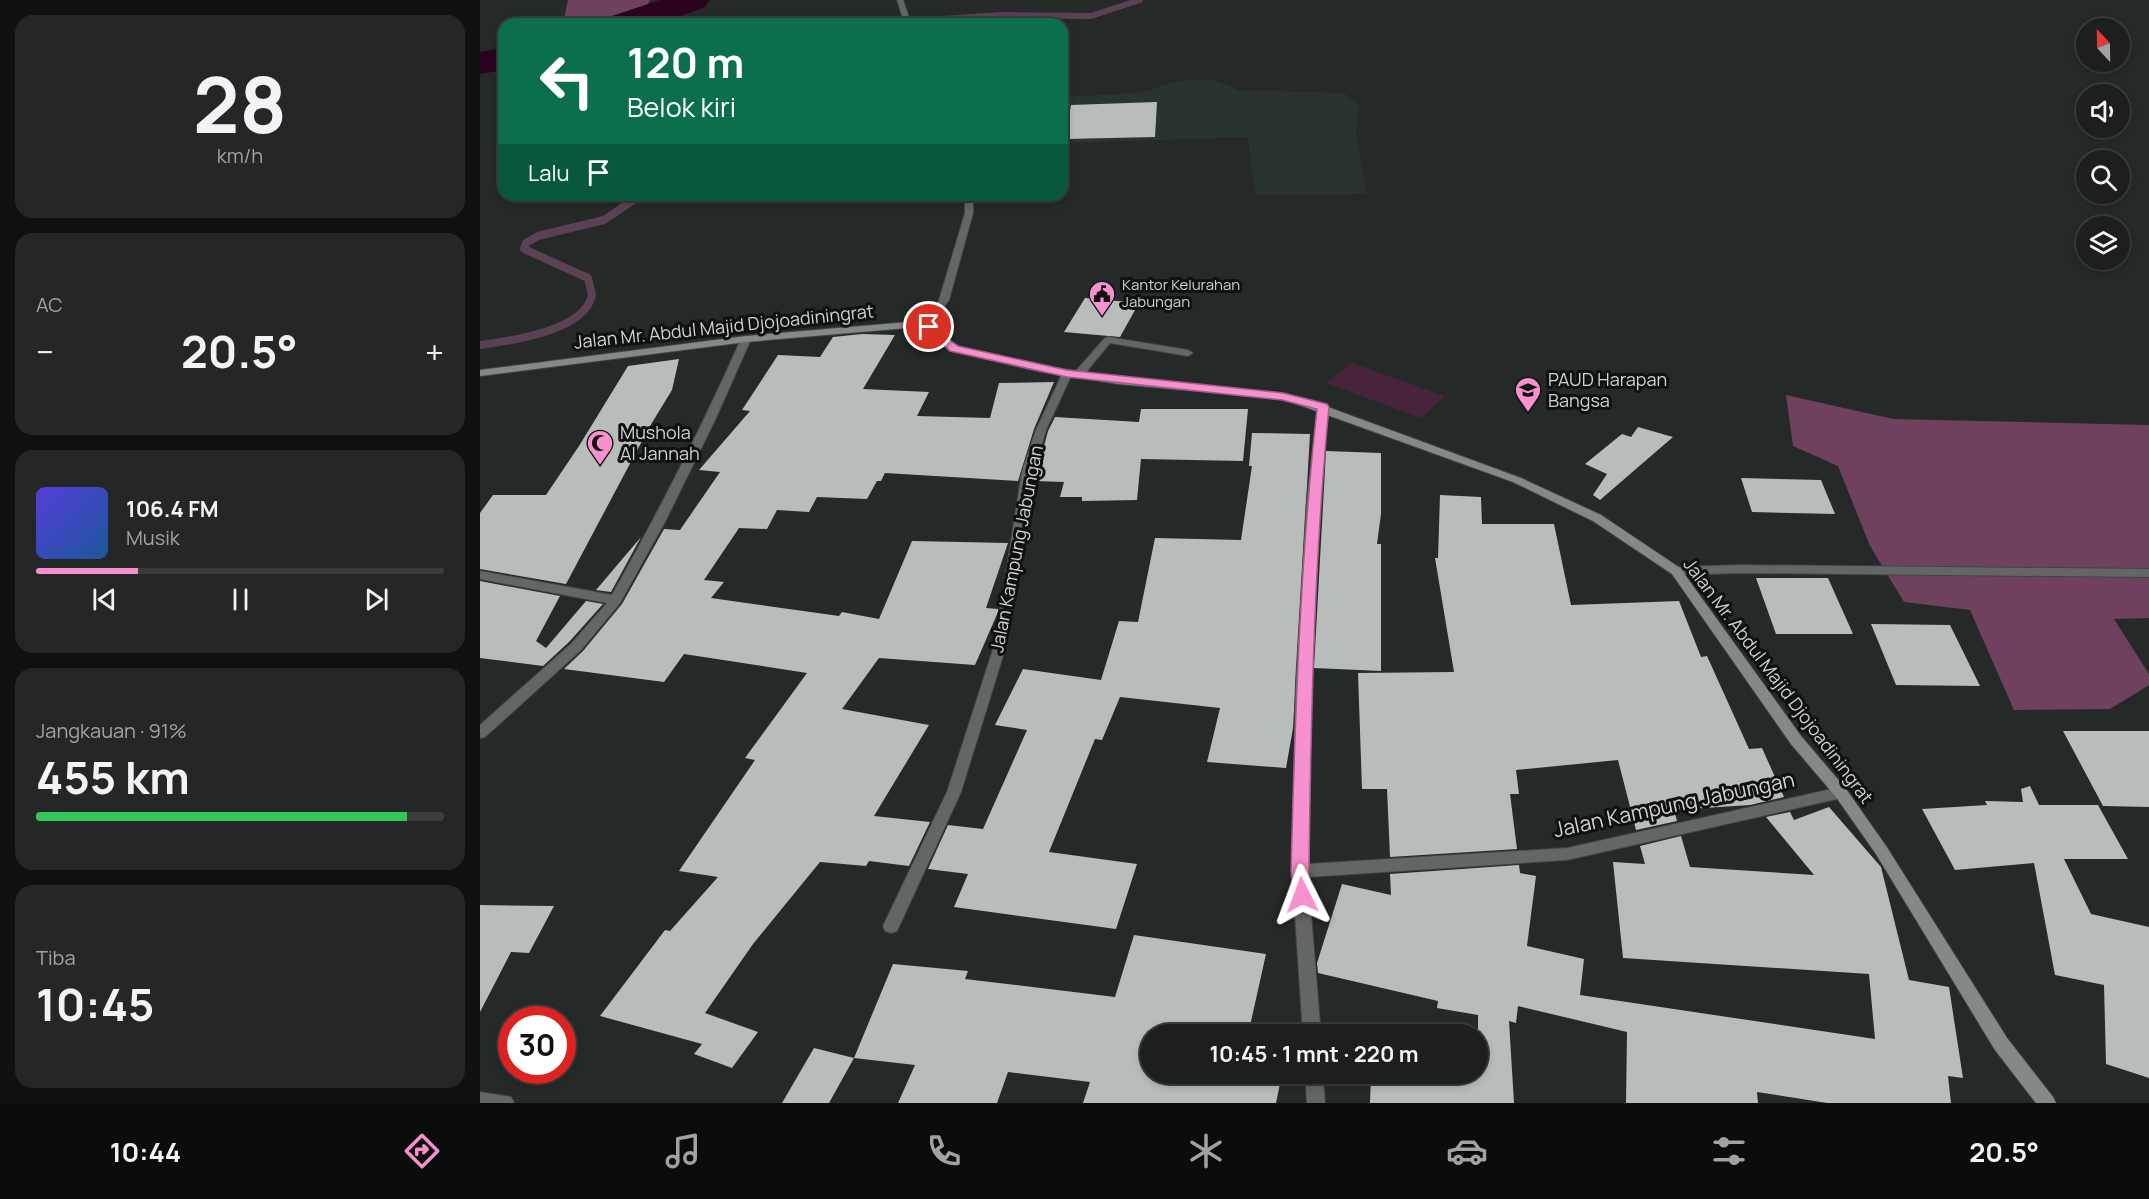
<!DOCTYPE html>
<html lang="id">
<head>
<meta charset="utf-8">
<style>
	:root { --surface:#1c1f1d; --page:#252726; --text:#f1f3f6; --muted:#a0a2a4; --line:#3a3d3b; --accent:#f790ce }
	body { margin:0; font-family:Manrope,sans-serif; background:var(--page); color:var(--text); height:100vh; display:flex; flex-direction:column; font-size:22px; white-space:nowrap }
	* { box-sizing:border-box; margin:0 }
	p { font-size:20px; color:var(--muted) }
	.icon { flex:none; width:33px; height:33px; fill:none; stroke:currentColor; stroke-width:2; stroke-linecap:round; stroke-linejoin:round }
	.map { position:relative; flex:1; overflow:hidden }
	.panel { display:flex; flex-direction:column; gap:15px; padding:15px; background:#0f1110; width:480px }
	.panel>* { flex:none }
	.hud { position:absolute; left:18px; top:18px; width:570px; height:183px; border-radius:18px; box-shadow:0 3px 9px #0003,0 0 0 2px var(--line); background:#0b6e4f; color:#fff; overflow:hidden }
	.needle { width:39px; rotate:338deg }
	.fabs { position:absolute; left:1596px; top:18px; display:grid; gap:12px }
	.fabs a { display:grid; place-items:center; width:54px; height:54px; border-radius:50%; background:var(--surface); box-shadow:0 3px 9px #0003,0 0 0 2px var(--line); font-size:30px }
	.speed { position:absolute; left:18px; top:1006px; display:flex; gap:12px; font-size:30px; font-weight:700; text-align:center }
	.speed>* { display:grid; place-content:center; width:78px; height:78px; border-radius:50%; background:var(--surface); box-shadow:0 3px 9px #0003,0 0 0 2px var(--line); line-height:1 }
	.speed .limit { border:9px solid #d22; background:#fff; color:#111 }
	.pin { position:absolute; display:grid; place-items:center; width:51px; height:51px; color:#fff; margin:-26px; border:3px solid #fff; border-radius:50%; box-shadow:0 2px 6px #0007 }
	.me { position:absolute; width:66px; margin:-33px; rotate:357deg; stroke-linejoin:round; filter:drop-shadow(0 0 4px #0008) }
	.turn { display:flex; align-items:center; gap:21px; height:126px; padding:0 30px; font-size:27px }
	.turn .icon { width:78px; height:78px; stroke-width:2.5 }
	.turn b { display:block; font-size:42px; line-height:51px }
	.then { display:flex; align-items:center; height:57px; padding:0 30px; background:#0003; gap:12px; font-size:22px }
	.big { font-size:45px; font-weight:700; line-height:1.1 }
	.panel .widget { flex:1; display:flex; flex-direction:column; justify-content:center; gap:9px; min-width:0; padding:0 21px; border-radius:18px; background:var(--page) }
	.panel .dial { align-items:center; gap:0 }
	.dial b { font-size:78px; line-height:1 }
	.song { display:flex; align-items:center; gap:18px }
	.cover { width:72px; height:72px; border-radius:9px; background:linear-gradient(135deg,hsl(250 70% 55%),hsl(210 70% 35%)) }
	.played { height:6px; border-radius:3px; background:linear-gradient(90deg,var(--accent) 25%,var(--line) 25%) }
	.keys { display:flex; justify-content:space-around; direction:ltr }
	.heat { display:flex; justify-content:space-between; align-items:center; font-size:33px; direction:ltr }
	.charge { height:9px; border-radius:4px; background:linear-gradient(90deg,#34c759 91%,var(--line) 0) }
	.trip { position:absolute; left:660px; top:1024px; width:348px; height:60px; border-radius:30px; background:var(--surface); box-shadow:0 3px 9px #0003,0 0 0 2px var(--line); font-weight:700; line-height:60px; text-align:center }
	.tab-bar { display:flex; height:96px; justify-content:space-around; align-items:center; background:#0b0c0c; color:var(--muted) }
	.tab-bar .icon { width:42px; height:42px }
	.tab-bar .current { color:var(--accent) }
	.tab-bar b { font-size:27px; color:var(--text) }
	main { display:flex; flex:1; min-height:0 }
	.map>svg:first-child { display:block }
	.built { fill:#293431 }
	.green { fill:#48243a }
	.forest { fill:#70415e }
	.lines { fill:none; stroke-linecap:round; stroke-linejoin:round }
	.stream-far1 { stroke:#5c4154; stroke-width:6 }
	.stream { stroke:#5c4154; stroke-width:8 }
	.river { fill:#2b031e; fill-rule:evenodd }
	.building { fill:#b8bdbc }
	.lane-casing { stroke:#404442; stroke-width:2 }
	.street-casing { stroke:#404442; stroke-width:2 }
	.secondary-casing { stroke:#404442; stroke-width:2 }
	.lane { fill:#636665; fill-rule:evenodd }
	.street { fill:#636665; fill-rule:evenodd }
	.secondary { fill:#858888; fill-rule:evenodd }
	.route { fill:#f790ce; stroke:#a15e86; stroke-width:1.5 }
	.labels { text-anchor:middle; stroke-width:6; stroke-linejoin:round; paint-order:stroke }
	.far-poi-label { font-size:15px; fill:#d0d3d2; stroke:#0f1110; text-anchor:start }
	.street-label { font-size:18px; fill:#d0d3d2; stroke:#0f1110 }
	.poi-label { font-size:18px; fill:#d0d3d2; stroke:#0f1110; text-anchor:start }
	.near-street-label { font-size:21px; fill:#d0d3d2; stroke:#0f1110 }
</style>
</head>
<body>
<main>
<section class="panel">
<div class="widget dial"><b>28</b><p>km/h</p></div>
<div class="widget"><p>AC</p>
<div class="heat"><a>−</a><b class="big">20.5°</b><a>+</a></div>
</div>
<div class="widget">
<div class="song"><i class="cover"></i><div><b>106.4 FM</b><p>Musik</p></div></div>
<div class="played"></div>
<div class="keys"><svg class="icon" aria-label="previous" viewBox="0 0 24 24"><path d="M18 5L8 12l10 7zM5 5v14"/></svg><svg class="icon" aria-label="pause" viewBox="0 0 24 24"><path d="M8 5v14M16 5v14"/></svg><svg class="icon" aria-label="next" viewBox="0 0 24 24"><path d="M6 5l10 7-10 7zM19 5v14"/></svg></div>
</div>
<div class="widget"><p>Jangkauan · 91%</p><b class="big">455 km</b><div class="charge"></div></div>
<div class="widget"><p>Tiba</p><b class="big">10:45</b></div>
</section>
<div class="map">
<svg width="1669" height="1103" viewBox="0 0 1669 1103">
	<rect width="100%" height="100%" fill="#252927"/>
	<path class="built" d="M732 79 759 90 864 93 879 106 876 135 887 194 775 195 768 137 582 143V97L658 93 698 81Z"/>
	<path class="green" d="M872 363 965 396 941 418 846 383Z"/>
	<g class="forest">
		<path d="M88 0H170L163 12 99 24H83Z"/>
		<path d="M1306 395 1413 419 1669 425V618L1634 619 1669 674V685L1630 709 1534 710 1490 610 1424 602 1390 546 1358 466 1313 446Z"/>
	</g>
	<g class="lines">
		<path class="stream-far1" d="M391 24 521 15 611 16 660 0"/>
		<path class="stream" d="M0 345C30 341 105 331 112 295L108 278 44 249 46 243 58 236 124 220 161 195"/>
		<g class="river">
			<path d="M180 0H230L225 7 179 24H127L132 16Z"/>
			<path d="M24 48V70L0 74V52Z"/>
		</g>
	</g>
	<g class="building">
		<path d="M677 102 675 137 585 139 591 105Z"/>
		<path d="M605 298 659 303 640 337 584 332Z"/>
		<path d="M382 334 415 335 383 389 449 392 437 416 510 418 519 383 574 382 554 429 538 481 405 473 401 481H397L387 499 337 497 329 512 297 510 287 529 259 528 224 580 244 582 231 598 359 616 362 612 399 619 432 541 528 543 506 608 518 609V612L495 665 399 658 362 709 449 725 394 816 450 822 429 866 389 861 386 866 340 862 273 944 225 1013 278 1032 252 1068 214 1054 222 1044 120 1016 185 930 190 931 238 877 199 871 275 760 265 758 327 673 204 654 184 682 84 669 103 651 142 604 184 529 200 530 240 472 219 470 270 411 262 410 298 355 340 357 353 337Z"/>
		<path d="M199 359 192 390 170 426 86 584 0 569V513L13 495H66L99 446 148 366Z"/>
		<path d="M661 409H768L763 461 661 459 657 500 602 501V497H580L584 482 555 481 568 431 575 417 659 422Z"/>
		<path d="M1158 427 1193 437 1120 500 1113 495 1127 474 1105 464 1142 434 1151 437Z"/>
		<path d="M772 433 830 434 813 728 806 768 727 762 740 708 640 697 622 740 615 739 569 852 657 864 636 929 474 907 488 874 448 869 468 825 503 829 547 730 515 725 543 669 621 680 639 621 658 622 675 538 761 540 772 466H769Z"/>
		<path d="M846 451 901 453V514L897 544H901V671L834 668Z"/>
		<path d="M1261 478 1341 480 1355 514 1272 512Z"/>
		<path d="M960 495 1001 497 1002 524H1074L1091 605 1199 601 1221 657 1227 656 1269 749 1282 748 1304 797 1270 805 1194 810 1197 821 1156 830 1138 760 1036 770 1039 794H1030L1037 849 910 857 907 789H882L878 673 974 672 955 558H958Z"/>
		<path d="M161 537 131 592 116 590Z"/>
		<path d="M1276 578H1348L1373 634H1296Z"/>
		<path d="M0 581 80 596 56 641 66 648 106 601 123 604 89 642 63 666 0 658Z"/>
		<path d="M1391 624 1470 625 1500 686 1416 685Z"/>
		<path d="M1583 731H1669V807L1623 806Z"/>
		<path d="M1550 786 1559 805H1618L1648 859H1584L1611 914 1669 927V1078L1626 1064 1624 985 1575 975 1554 863 1475 870 1442 809 1507 805 1505 801 1543 802 1541 789Z"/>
		<path d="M1349 807 1401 867 1429 980 1469 987 1483 1078 1468 1076 1471 1103H1347L1277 1092 1278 1103H1146L1147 1032 1038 1006 1036 1023 1029 1021 1034 1103H890L891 1074H998V1015L957 1008 958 1001 838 973 837 963 862 884 911 895 910 874 1039 865 1040 873 1056 876 1047 946 1104 959 1100 995 1395 1039 1389 974 1143 958 1133 862 1165 864 1160 846 1201 836 1210 867 1334 875 1286 817 1310 812 1314 820Z"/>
		<path d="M0 905 74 906 49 953 31 952 0 1012Z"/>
		<path d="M654 935 786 954 768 1035H670V1074H802L796 1103H603L610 1082 528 1072 517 1103H418L435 1065 374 1058 413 964 488 971 485 979 635 997Z"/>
		<path d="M334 1048 374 1058 349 1103H302Z"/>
	</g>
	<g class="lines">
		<g class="lane-casing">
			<path id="lane" d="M628 337 708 350 713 353 708 356 630 343 602 377H594V373L625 338Z"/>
		</g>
		<g class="street-casing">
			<g id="street">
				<path d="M417 0H423L431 24H425Z"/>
				<path d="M485 195H493V213L469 300 458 315 443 326H437V322L452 311 459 300 485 213Z"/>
				<path d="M266 336 271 339 236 418 186 520 140 603 101 650 5 737 0 738V725L91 644 127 603 0 579V571L132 595C179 511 222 427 261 339Z"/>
				<path d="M587 371 592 374 566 430 554 471 527 643 481 792 417 931 411 933 405 931 403 926 467 792 515 643 542 471 556 430 582 374Z"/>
				<path d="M843 404 848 407C832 559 829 711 828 864L1087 848 1361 787 1366 789 1368 793 1366 797 1087 860 828 877 841 1035H823L812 871 816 683 827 499 838 407Z"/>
				<path d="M1260 565 1669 569V577L1260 573 1196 575 1190 571 1196 567Z"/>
				<path d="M825 1074H843L845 1103H827Z"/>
				<path d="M0 1092 31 1097 34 1103H0Z"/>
			</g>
		</g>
		<g class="secondary-casing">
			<path id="secondary" d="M440 321C456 326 465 341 480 347 586 376 694 383 803 393L826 399 1041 478 1121 515 1200 568 1321 736 1366 789 1406 846 1527 1038 1573 1097 1576 1103H1556L1515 1050 1396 854 1356 797 1311 744 1192 574 1113 521 1033 482 803 399 638 384 557 371 474 351 439 327 266 342 0 376V370L266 336Z"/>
		</g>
		<use href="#lane" class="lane"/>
		<use href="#street" class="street"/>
		<use href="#secondary" class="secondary"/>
	</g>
	<path class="route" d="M449 324 478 346 587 370 803 393 847 404 849 407C834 562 831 716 829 871L831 895 828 900 822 902 816 900 813 895 811 871C815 717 820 563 837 409L802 400 587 377 470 351 445 329V325Z"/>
	<defs>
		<g id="civic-pin" transform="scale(1.35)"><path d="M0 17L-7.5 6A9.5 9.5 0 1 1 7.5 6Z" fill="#f790ce" stroke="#0f1110"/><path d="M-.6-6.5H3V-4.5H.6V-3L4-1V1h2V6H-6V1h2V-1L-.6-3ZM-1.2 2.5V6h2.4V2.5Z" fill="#111"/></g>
		<g id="school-pin" transform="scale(1.35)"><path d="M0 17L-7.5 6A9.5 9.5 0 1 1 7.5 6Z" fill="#f790ce" stroke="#0f1110"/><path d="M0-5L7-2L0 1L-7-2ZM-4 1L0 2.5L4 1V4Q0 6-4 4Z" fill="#111"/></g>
		<g id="mosque-pin" transform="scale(1.35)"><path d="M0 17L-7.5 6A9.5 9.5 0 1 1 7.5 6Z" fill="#f790ce" stroke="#0f1110"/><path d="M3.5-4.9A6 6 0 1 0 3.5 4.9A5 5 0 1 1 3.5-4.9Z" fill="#111"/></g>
	</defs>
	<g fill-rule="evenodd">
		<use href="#civic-pin" x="622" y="294"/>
		<use href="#school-pin" x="1048" y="390"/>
		<use href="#mosque-pin" x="120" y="443"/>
	</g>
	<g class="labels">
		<g class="far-poi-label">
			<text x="642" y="290">Kantor Kelurahan<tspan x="642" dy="17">Jabungan</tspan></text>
		</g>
		<g class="street-label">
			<text transform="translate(244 327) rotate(-6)" y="6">Jalan Mr. Abdul Majid Djojoadiningrat</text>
			<text transform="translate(537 549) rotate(-79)" y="6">Jalan Kampung Jabungan</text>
			<text transform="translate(1298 681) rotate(53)" y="6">Jalan Mr. Abdul Majid Djojoadiningrat</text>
		</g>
		<g class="poi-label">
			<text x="1068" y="386">PAUD Harapan<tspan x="1068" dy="21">Bangsa</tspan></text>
			<text x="140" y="439">Mushola<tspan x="140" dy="21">Al Jannah</tspan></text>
		</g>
		<g class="near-street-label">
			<text transform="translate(1194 805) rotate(-12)" y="7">Jalan Kampung Jabungan</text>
		</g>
	</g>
</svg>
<div class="fabs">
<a><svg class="needle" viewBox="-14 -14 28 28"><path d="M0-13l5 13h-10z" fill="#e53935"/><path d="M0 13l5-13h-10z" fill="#a0a2a4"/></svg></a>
<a><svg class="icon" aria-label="sound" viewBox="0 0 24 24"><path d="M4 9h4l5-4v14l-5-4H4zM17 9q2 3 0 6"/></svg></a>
<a><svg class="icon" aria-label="search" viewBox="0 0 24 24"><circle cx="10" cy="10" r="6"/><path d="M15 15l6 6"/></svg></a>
<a><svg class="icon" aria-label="layers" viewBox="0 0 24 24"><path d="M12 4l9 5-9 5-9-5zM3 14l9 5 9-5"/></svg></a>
</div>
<div class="speed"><div class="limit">30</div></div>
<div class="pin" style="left:449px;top:327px;background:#d93025"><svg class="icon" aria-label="arrive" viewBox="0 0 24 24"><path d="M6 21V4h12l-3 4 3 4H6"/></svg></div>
<svg class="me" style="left:822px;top:895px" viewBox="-20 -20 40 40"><path d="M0-17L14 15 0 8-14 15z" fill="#f790ce" stroke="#fff" stroke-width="4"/></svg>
<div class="trip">10:45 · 1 mnt · 220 m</div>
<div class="hud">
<div class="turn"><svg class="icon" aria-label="left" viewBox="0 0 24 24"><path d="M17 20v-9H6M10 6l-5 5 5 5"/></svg><div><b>120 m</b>Belok kiri</div></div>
<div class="then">Lalu<svg class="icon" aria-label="arrive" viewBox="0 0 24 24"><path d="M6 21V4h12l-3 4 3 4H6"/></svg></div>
</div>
</div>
</main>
<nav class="tab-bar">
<b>10:44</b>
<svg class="icon current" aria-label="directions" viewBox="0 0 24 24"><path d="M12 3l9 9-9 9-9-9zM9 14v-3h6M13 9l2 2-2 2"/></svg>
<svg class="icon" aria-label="music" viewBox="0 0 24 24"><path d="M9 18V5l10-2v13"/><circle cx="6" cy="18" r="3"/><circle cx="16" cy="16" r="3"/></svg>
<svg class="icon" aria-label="phone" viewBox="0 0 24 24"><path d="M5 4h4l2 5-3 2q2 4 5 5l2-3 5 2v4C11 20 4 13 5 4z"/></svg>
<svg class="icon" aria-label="climate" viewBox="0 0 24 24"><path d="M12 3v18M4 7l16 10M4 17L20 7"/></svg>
<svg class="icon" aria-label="car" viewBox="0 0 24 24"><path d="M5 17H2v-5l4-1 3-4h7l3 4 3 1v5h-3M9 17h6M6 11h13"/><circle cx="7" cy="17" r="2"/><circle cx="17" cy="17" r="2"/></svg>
<svg class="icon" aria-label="filters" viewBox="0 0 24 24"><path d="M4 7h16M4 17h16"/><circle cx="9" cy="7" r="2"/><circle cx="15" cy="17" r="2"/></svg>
<b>20.5°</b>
</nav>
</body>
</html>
